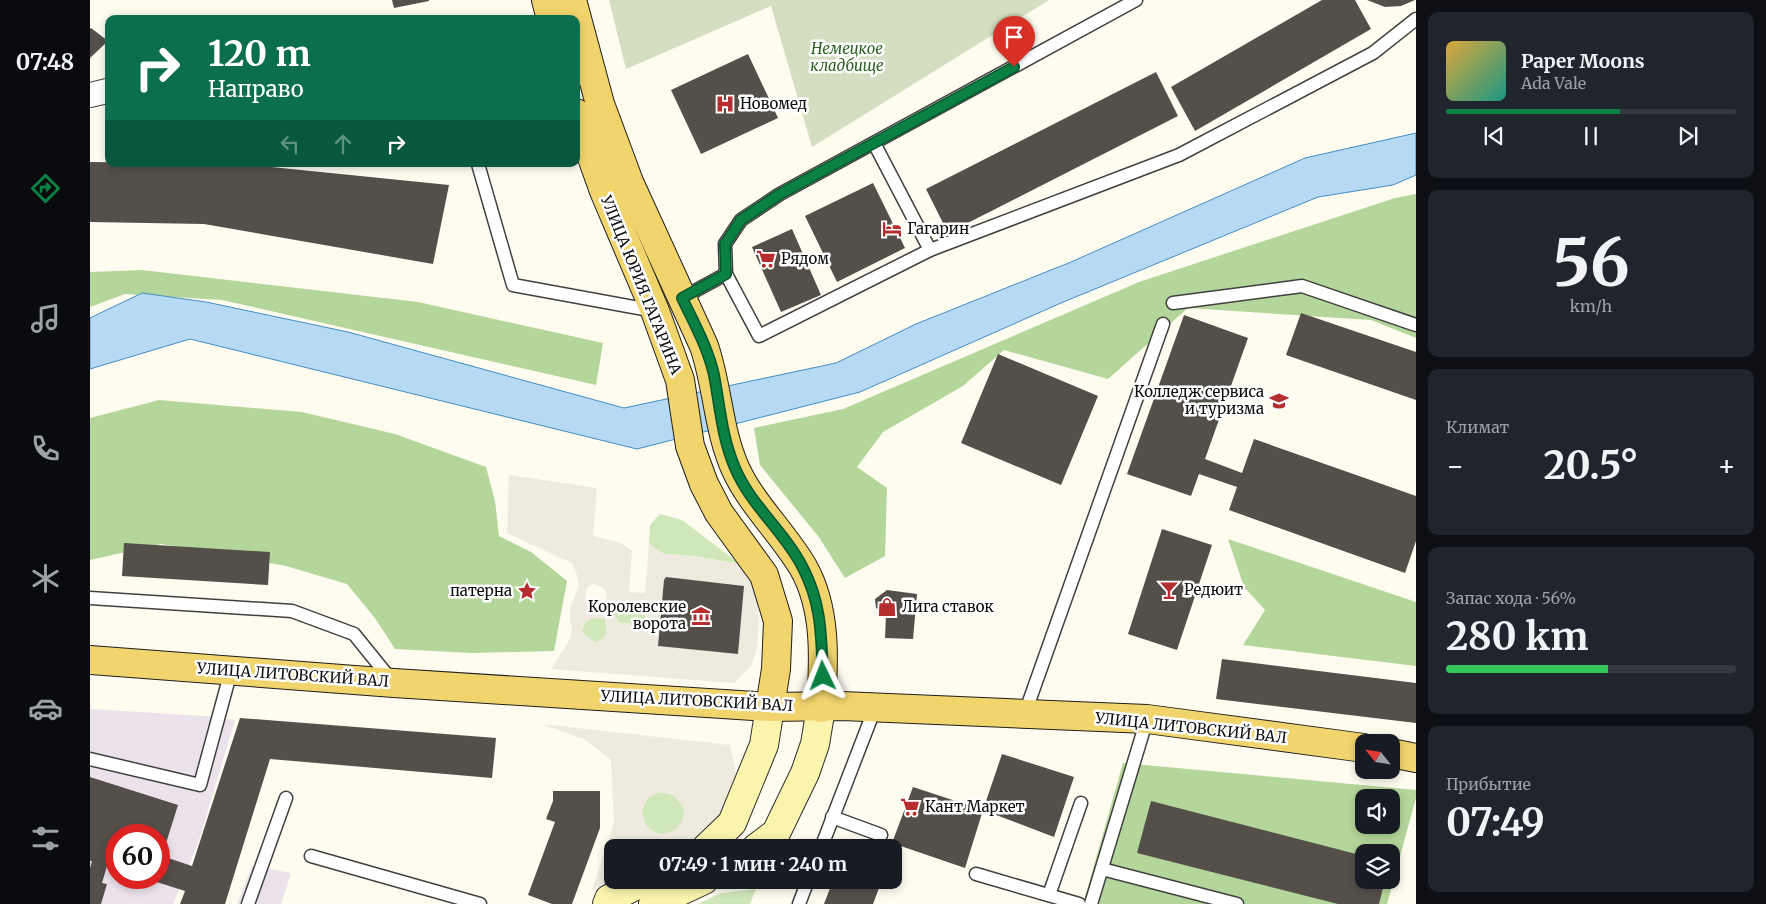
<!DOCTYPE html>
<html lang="ru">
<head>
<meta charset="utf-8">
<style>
	:root { --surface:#171b24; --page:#20242c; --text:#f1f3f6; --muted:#9ea1a6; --line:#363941; --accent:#0b8043 }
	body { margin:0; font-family:Merriweather,serif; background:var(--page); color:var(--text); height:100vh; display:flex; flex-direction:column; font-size:19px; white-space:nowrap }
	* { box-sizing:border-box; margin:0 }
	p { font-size:16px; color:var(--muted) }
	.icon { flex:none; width:28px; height:28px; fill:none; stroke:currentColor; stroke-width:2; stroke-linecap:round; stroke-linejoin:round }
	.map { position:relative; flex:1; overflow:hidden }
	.panel { display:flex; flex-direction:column; gap:12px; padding:12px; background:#0d0f14; width:350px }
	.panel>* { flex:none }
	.hud { position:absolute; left:15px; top:15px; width:475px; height:152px; border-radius:10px; box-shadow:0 2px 8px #0003; background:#0b6e4f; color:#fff; overflow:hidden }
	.needle { width:32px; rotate:300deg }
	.controls { position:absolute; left:1265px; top:734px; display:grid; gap:10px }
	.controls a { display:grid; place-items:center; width:45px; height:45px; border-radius:10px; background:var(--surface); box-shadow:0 2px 8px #0003; font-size:25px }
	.speed { position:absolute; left:15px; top:824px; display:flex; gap:10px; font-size:25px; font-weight:700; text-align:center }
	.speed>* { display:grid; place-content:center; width:65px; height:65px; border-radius:50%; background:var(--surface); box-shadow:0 2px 8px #0003; line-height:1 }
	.speed .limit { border:8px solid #d22; background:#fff; color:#111 }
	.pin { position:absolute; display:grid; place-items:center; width:42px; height:42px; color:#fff; margin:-51px -21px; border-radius:50% 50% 50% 0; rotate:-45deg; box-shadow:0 0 5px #0007 }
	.pin .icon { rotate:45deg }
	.me { position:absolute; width:55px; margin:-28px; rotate:358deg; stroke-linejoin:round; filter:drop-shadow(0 0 4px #0008) }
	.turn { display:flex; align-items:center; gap:18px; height:105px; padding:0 20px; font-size:22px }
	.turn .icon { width:65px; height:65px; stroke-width:2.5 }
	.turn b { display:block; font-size:35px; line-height:42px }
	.lanes { display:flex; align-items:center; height:48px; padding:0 20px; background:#0003; justify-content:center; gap:25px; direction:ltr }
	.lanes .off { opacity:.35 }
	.big { font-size:38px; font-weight:700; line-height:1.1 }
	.panel .tile { flex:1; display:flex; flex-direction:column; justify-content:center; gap:8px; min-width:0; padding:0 18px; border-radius:10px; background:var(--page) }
	.panel .dial { align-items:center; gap:0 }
	.dial b { font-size:65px; line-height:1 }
	.song { display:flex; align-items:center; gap:15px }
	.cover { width:60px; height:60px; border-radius:8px; background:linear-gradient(135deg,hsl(40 70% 55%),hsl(170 70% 35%)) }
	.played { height:5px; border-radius:2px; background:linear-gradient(90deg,var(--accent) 60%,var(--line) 60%) }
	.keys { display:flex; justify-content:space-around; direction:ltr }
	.heat { display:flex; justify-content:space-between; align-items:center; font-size:28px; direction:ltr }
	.charge { height:8px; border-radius:4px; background:linear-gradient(90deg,#34c759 56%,var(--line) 0) }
	.trip { position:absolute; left:514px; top:839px; width:298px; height:50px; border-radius:10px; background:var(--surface); box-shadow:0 2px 8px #0003; font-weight:700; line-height:50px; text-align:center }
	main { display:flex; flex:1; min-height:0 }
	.tabs { display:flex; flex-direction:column; width:90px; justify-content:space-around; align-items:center; background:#090b0e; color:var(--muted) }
	.tabs .icon { width:35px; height:35px }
	.tabs .active { color:var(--accent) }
	.tabs b { font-size:22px; color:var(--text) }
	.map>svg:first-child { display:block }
	.industrial { fill:#ebe2ec; fill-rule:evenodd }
	.green { fill:#d0e7ba }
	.forest { fill:#b4d69a; fill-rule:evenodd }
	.cemetery { fill:#d4dfc1 }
	.plaza { fill:#eeeade; fill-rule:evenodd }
	.water { fill:#b6daf3; stroke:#418dc6 }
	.building { fill:#554f4a }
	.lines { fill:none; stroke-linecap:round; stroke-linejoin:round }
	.service-casing { stroke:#404040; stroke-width:15 }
	.minor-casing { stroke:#404040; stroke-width:26 }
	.secondary-casing { stroke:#2f2f2f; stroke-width:30 }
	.primary-casing { stroke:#1e1e1e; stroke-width:30 }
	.service { stroke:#fff; stroke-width:12 }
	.minor { stroke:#fff; stroke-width:24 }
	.secondary { stroke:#faf4ad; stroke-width:28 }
	.primary { stroke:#f1d46c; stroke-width:28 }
	.route-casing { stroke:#07532c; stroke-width:12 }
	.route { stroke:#0b8043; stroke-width:9 }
	.labels { text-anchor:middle; stroke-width:5; stroke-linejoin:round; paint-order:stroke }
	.park-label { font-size:15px; font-style:italic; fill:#2d6121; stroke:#fff }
	.poi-label { font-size:15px; fill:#0d0d0d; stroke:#fff; text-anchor:start }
	.street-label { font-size:15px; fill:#0d0d0d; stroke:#fff }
</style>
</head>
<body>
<main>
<nav class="tabs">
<b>07:48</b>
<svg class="icon active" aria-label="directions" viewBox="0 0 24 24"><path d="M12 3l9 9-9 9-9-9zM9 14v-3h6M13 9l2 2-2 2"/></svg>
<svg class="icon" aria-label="music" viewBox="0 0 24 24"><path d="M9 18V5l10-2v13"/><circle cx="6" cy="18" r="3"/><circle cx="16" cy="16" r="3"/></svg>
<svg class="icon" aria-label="phone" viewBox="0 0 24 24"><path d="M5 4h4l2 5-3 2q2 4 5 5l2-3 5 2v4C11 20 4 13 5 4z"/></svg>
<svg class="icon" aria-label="climate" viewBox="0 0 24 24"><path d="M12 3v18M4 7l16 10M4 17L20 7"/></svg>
<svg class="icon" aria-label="car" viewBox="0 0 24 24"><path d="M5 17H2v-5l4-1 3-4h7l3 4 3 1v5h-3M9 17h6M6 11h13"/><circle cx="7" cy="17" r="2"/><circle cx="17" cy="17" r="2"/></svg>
<svg class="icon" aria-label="filters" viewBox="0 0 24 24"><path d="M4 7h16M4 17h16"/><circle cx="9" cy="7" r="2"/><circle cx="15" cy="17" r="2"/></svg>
</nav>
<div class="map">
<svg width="1326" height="904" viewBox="0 0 1326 904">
	<rect width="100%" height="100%" fill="#fefbef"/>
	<g class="industrial">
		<path d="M0 709 129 717 145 720 109 840 83 904H0ZM26 835H69V878H26Z"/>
		<path d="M162 866 201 873 191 904H147Z"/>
	</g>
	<g class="green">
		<path d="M570 514 592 520 650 564 604 556 574 554 559 544 560 525Z"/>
		<path d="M537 599 545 601 556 608 555 620 548 624 530 623 522 612Z"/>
		<path d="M503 618H515L517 634 512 639 505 642 497 637 492 631 495 622Z"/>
		<circle cx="573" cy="813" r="21"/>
		<path d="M666 889 660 904H608L631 893Z"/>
	</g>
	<g class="forest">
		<path d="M1326 194V338L1281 320 1098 308 1018 379 914 350 873 386 793 432 767 467 797 488 795 556 755 578 728 536 670 465 664 428 753 409 1049 282 1305 198Z"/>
		<path d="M52 270 328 302 513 343 506 385 132 300 35 294 0 307V272Z"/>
		<path d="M69 400 212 412 305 434 396 467 405 501 409 536 441 552 477 581 464 651 383 653 305 649 285 618 257 584 196 566 71 544 0 560V418Z"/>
		<path d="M1138 539 1326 602V666L1153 645 1175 610 1154 587Z"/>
		<path d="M1033 763 1326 790V798L1297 904H993ZM1274 798H1301V825H1274ZM1274 852H1301V880H1274Z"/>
	</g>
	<path class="cemetery" d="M519 0H959L722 147 681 6 536 69Z"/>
	<g class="plaza">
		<path d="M419 475 507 488 503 536 531 543 542 551 539 592 555 593 559 544 574 554 604 556 650 564 662 581 667 600 669 624 667 647 661 666 644 683 461 669 480 639 482 630 480 620V608L489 586 487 575 482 563 417 533ZM576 578 654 586 648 654 568 646 574 580ZM502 584 512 587 517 593 515 608 502 605 495 598 496 589ZM537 599 545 601 556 608 555 620 548 624 530 623 522 612ZM503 618 515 619 517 634 512 639 505 642 497 637 492 631 496 622Z"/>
		<path d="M451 724 640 745 646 772 635 810 612 836 590 847 522 848V880H528L502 890 524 823 521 760 494 739ZM569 792 583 795 592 805 594 811 593 818 586 830 573 834 566 833 556 825 552 812 557 799Z"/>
	</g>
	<path class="water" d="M1326 133V175L1303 185 1228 197 971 303 770 392 547 449 100 339 0 369V318L52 293 116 302 258 332 534 408 746 363 826 324 981 262 1215 158Z"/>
	<g class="building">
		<path d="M302 0H339V1L304 8Z"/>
		<path d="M1232 0H1265L1281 29 1105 131 1081 87Z"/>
		<path d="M1277 0H1325L1311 6 1295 7Z"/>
		<path d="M1 28 18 41 0 58V29Z"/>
		<path d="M658 54 688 118 611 154 581 90Z"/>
		<path d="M1066 72 1088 116 858 233 836 189Z"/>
		<path d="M0 162 152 164 359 185 343 264 114 224 0 222Z"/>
		<path d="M783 183 815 248 747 282 715 216Z"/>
		<path d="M702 229 731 295 691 312 662 247Z"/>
		<path d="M1211 313 1326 352V400L1196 355Z"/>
		<path d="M1094 315 1158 338 1115 459 1152 473 1164 439 1326 496V541L1315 573 1139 510 1147 487 1109 474 1101 496 1037 474Z"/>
		<path d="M908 354 1008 396 971 485 871 443Z"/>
		<path d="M1072 529 1122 545 1087 650 1038 634Z"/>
		<path d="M34 543 180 552 178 585 32 576Z"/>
		<path d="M576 577 654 586 648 654 568 646 574 580Z"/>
		<path d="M797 590 827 594 823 639 795 638 796 614 786 608 785 599Z"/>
		<path d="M1132 659 1326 683V723L1126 699Z"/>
		<path d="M150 718 406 738 402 778 180 759 135 904H90L95 891 54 878H69V835H26V869L17 866 12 883 17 884 11 904H0V868L2 861H0V777L88 805 72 856 102 866Z"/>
		<path d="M912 754 984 777 964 837 893 810Z"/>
		<path d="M823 787 893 810 875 868 802 843Z"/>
		<path d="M463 791H510V828L482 904H462L438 895 465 822 456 819 463 801Z"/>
		<path d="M1061 801 1274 856V880H1295L1289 904H1248L1047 853Z"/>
		<path d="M743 880H792L783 904H734Z"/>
	</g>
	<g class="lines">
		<g class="service-casing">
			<g id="service">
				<path d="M1046 0 690 194 651 220 635 244 636 274 669 336 840 250 1089 155 1283 53 1326 19"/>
				<path d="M784 143 840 250"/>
				<path d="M388 164 423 285 565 311"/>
				<path d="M592 298 636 274"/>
				<path d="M1083 303 1212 286 1326 325"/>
				<path d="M0 598 202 611 264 634 302 681"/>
				<path d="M935 713 1073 324"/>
				<path d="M0 759 110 785 141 671"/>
				<path d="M742 817 791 835"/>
				<path d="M731 848 785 708"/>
				<path d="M221 856 390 904"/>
				<path d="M1012 869 1147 904"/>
				<path d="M886 874 989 904"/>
				<path d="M959 895 991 803"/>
				<path d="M158 904 196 798"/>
				<path d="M709 904 718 880"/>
				<path d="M1001 904 1057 719"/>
			</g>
		</g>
		<g class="minor-casing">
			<path id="minor" d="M0 95 17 91"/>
		</g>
		<g class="secondary-casing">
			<g id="secondary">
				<path d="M616 848 642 823 674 745 680 707"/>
				<path d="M666 848 686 833 715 773 725 744 731 708"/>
				<path d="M517 904 519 899 557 880"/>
				<path d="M563 904 614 880"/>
			</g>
		</g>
		<g class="primary-casing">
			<g id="primary">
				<path d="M456 0 461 19"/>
				<path d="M482 0 510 104 539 182 614 346C628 387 628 431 646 470 663 506 693 533 713 567 737 609 734 661 731 708"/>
				<path d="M486 113 514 191 565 311 590 380 600 446 614 484 629 513 674 575 688 621 686 669 680 707"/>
				<path d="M0 660 304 683 680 707 752 706 1057 719 1274 748"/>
				<path d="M1301 753 1326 758"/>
			</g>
		</g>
		<use href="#service" class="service"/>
		<use href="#minor" class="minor"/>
		<use href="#secondary" class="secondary"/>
		<use href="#primary" class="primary"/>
	</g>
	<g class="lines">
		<g class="route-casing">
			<path id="route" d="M733 676C731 636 732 605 713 568 695 532 661 506 645 468 632 438 630 407 624 375 618 348 604 323 592 298L636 274 635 244 651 220 690 194 924 67"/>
		</g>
		<use href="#route" class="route"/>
	</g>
	<defs>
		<g id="hospital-bare" transform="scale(1.5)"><path d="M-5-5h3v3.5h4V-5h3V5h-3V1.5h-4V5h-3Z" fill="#b62d30" stroke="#fff" stroke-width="2.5" paint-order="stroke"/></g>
		<g id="hotel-bare" transform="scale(1.5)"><path d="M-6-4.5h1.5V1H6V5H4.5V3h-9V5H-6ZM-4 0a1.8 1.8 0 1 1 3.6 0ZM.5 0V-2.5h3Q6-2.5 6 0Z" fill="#b62d30" stroke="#fff" stroke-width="2.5" paint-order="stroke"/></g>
		<g id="supermarket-bare" transform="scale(1.5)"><path d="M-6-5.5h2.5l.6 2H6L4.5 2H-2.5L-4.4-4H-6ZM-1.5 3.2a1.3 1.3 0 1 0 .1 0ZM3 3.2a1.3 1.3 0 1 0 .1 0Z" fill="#b62d30" stroke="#fff" stroke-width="2.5" paint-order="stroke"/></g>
		<g id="university-bare" transform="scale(1.5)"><path d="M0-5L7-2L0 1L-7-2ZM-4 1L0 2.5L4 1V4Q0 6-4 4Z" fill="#b62d30" stroke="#fff" stroke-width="2.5" paint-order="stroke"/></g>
		<g id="bar-bare" transform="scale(1.5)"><path d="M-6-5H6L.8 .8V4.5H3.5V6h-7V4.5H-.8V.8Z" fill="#b62d30" stroke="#fff" stroke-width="2.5" paint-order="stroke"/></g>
		<g id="sight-bare" transform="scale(1.5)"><path d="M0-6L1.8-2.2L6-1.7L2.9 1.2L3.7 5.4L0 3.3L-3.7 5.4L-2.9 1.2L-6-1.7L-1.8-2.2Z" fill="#b62d30" stroke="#fff" stroke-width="2.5" paint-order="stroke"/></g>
		<g id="shop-bare" transform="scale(1.5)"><path d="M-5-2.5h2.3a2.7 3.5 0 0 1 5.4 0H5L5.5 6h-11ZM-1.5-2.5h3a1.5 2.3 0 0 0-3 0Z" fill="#b62d30" stroke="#fff" stroke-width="2.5" paint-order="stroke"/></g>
		<g id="museum-bare" transform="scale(1.5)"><path d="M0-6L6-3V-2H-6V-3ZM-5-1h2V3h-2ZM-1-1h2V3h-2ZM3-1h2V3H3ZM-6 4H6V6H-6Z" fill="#b62d30" stroke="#fff" stroke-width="2.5" paint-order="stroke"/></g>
	</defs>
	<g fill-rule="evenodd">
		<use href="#hospital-bare" x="635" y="104"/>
		<use href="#hotel-bare" x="802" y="229"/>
		<use href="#supermarket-bare" x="676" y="259"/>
		<use href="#university-bare" x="1189" y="401"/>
		<use href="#bar-bare" x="1079" y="590"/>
		<use href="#sight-bare" x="437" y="591"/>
		<use href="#shop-bare" x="797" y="607"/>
		<use href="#museum-bare" x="611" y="616"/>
		<use href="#supermarket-bare" x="820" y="807"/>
	</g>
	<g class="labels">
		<g class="park-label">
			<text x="757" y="54">Немецкое<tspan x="757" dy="17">кладбище</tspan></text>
		</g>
		<g class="poi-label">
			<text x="650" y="109">Новомед</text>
			<text x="817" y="234">Гагарин</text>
			<text x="691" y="264">Рядом</text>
			<text x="1174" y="397" text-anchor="end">Колледж сервиса<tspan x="1174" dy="17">и туризма</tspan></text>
			<text x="1094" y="595">Редюит</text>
			<text x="422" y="596" text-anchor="end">патерна</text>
			<text x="596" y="612" text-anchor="end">Королевские<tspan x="596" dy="17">ворота</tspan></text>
			<text x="812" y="612">Лига ставок</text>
			<text x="835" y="812">Кант Маркет</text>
		</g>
		<g class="street-label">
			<text transform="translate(551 285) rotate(68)" y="5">УЛИЦА ЮРИЯ ГАГАРИНА</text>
			<text transform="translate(203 675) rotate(4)" y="5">УЛИЦА ЛИТОВСКИЙ ВАЛ</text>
			<text transform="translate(607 701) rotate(3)" y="5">УЛИЦА ЛИТОВСКИЙ ВАЛ</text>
			<text transform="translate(1101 728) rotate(6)" y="5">УЛИЦА ЛИТОВСКИЙ ВАЛ</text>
		</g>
	</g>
</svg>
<div class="controls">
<a><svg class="needle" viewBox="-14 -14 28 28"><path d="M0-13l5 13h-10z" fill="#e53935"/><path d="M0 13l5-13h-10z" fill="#9ea1a6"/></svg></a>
<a><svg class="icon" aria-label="sound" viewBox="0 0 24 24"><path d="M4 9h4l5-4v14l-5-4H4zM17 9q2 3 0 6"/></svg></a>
<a><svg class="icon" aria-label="layers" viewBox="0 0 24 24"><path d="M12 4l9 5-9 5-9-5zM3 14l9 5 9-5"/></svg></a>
</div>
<div class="speed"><div class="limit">60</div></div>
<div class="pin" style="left:924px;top:67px;background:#d93025"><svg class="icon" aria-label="arrive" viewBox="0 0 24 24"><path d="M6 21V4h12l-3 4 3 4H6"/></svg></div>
<svg class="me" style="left:733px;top:676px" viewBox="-20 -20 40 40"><path d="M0-17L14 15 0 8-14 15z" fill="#0b8043" stroke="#fff" stroke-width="4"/></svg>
<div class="trip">07:49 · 1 мин · 240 m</div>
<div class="hud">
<div class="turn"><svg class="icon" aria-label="right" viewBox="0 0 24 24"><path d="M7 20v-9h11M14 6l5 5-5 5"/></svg><div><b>120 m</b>Направо</div></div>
<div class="lanes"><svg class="icon off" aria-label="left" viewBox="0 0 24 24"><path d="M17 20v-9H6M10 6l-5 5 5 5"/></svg><svg class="icon off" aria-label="ahead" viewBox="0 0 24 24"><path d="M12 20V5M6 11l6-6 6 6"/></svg><svg class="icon" aria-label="right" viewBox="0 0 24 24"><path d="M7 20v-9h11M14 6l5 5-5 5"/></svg></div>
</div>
</div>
<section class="panel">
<div class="tile">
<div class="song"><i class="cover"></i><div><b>Paper Moons</b><p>Ada Vale</p></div></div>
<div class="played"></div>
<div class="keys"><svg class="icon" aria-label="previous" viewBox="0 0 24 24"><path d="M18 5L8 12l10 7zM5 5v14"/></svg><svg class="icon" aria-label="pause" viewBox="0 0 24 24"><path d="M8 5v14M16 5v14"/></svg><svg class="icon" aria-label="next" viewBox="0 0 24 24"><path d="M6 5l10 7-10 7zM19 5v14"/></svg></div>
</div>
<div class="tile dial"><b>56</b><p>km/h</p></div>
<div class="tile"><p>Климат</p>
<div class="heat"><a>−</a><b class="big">20.5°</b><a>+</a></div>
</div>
<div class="tile"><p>Запас хода · 56%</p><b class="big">280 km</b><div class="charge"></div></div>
<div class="tile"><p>Прибытие</p><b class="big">07:49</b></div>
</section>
</main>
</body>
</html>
